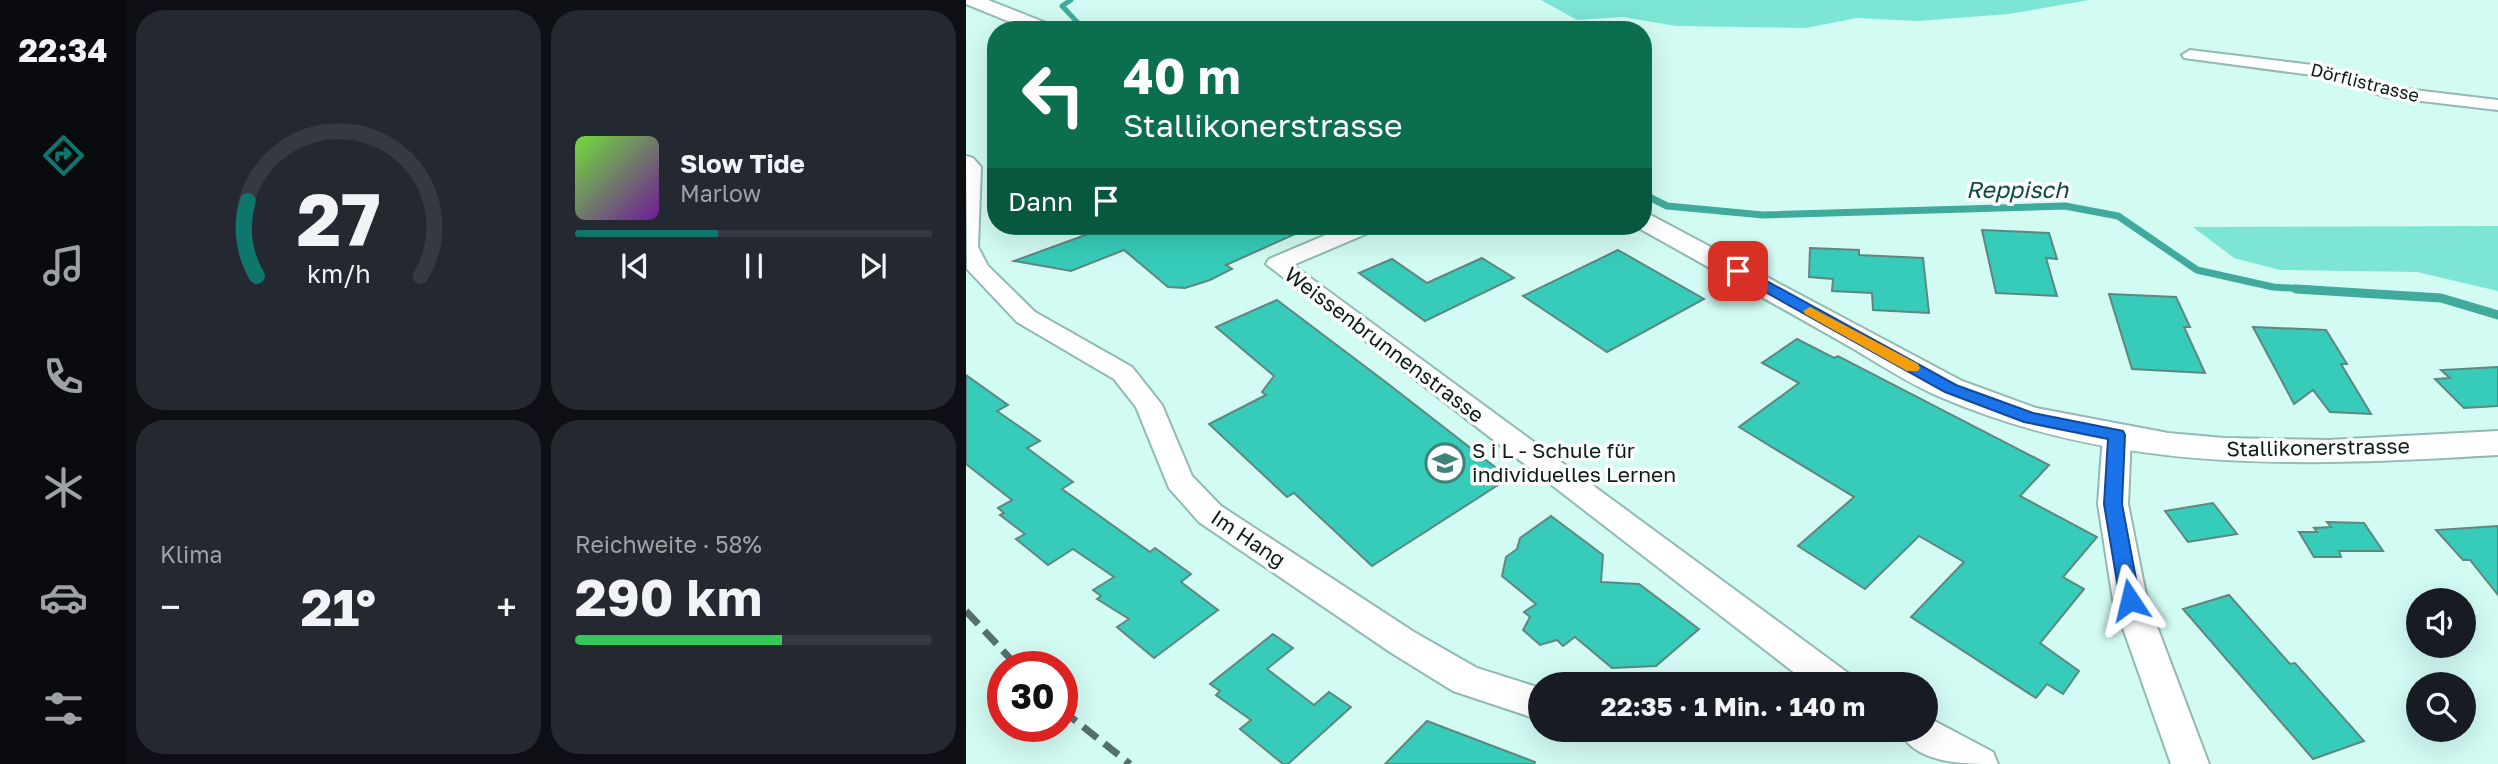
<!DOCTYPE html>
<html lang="de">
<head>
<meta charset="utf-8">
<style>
	:root { --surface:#171b24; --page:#242831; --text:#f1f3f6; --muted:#9ea1a6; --line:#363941; --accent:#0f766e }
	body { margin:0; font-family:"Golos Text",sans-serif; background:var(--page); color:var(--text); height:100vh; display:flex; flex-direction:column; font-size:26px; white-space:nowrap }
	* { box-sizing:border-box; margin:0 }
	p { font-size:23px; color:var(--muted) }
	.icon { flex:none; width:38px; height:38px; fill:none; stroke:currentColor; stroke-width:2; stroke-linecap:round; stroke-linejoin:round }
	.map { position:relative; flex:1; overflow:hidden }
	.panel { display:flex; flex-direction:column; gap:10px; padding:10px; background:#0d0f14; width:840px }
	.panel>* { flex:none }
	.top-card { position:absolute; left:21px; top:21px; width:665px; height:214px; border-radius:28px; box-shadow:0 7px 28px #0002; background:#0b6e4f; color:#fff; overflow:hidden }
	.buttons { position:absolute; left:1440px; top:588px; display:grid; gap:14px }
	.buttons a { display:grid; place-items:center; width:70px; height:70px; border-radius:50%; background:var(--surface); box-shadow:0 7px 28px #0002; font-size:35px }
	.speed { position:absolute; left:21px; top:651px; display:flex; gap:14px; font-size:35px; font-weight:700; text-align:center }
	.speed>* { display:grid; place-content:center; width:91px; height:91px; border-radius:50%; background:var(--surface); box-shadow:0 7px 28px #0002; line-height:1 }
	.speed .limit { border:10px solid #d22; background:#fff; color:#111 }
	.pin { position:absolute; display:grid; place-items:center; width:60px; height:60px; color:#fff; margin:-30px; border-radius:14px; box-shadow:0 4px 10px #0006 }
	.me { position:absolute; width:77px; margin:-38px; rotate:350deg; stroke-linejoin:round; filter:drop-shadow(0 0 5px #0008) }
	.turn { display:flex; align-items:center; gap:24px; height:147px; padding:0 21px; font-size:32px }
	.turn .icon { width:91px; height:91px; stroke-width:2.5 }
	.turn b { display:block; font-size:49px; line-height:60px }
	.then { display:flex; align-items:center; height:66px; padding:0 21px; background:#0003; gap:14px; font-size:26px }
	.big { font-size:52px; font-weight:700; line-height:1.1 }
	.panel .widget { flex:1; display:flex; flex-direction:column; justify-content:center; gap:10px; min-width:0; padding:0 24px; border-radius:28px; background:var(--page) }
	.panel .dial { align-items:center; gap:0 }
	.dial svg { height:182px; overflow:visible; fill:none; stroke:var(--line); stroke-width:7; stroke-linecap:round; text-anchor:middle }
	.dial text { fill:var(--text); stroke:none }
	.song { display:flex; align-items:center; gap:21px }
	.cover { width:84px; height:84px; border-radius:10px; background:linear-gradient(135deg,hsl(100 70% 55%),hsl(280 70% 35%)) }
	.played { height:7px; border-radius:4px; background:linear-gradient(90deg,var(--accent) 40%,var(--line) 40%) }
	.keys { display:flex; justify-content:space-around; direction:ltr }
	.heat { display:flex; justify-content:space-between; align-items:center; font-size:38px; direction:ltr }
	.charge { height:10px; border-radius:5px; background:linear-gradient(90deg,#34c759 58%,var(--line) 0) }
	.panel .tiles { flex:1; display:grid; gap:10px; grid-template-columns:repeat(2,1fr) }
	.trip { position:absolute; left:562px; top:672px; width:410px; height:70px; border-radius:35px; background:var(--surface); box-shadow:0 7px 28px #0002; font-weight:700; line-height:70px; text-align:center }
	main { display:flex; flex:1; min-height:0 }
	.tabs { display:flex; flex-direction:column; width:126px; justify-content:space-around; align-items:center; background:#090b0e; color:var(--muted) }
	.tabs .icon { width:49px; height:49px }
	.tabs .current { color:var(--accent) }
	.tabs b { font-size:32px; color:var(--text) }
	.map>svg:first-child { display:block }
	.green { fill:#7ce5d4 }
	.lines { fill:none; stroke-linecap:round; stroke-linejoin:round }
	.stream-far2 { stroke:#40ab9c; stroke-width:5 }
	.stream-far1 { stroke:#40ab9c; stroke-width:7 }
	.stream { stroke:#40ab9c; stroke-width:9 }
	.building { fill:#36ccb9; stroke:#608680; stroke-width:2 }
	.minor-casing { stroke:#92b9b2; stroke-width:4 }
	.tertiary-casing { stroke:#92b9b2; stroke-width:4 }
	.minor { fill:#fff; fill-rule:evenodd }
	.tertiary { fill:#fff; fill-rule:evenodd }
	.rail { stroke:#556f6a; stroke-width:7; stroke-dasharray:18 9; stroke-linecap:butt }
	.route { fill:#1a73e8; stroke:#114b97; stroke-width:2 }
	.slow { fill:#f59e0b }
	.labels { text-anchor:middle; stroke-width:7; stroke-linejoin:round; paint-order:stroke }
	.far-street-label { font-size:18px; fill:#0c1c19; stroke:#fefefe }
	.street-label { font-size:21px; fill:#0c1c19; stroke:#fefefe }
	.poi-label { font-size:21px; fill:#0c1c19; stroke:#fefefe; text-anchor:start }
	.water-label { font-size:23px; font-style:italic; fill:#094a42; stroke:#fefefe }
</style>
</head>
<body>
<main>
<nav class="tabs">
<b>22:34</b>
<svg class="icon current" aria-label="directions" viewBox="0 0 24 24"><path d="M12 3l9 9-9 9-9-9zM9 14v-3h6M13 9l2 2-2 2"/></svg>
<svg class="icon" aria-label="music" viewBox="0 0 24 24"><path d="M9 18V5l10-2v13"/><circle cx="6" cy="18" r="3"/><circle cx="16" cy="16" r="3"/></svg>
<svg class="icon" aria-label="phone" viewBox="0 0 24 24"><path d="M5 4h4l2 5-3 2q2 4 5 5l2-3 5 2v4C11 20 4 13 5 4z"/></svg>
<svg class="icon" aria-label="climate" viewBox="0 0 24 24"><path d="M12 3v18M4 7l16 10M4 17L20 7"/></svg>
<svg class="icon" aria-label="car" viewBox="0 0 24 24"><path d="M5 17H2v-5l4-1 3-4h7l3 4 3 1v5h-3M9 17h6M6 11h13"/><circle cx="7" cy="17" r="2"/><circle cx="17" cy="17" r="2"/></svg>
<svg class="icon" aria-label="filters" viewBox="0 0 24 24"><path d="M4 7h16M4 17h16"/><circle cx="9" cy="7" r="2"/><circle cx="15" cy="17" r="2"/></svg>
</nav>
<section class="panel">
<div class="tiles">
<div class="widget dial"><svg viewBox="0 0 100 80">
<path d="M14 69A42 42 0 1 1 86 69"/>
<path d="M14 69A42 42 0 0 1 10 36" stroke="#0f766e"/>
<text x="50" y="56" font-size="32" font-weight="700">27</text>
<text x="50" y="72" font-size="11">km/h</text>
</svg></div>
<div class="widget">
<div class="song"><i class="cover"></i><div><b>Slow Tide</b><p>Marlow</p></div></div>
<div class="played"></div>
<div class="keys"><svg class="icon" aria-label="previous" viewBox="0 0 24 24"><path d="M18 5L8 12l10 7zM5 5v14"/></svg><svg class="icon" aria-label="pause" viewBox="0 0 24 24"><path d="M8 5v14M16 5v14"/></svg><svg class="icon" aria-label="next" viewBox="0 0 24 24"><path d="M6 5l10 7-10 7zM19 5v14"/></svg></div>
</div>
<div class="widget"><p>Klima</p>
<div class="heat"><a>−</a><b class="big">21°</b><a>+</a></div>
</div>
<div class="widget"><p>Reichweite · 58%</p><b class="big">290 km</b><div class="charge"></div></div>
</div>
</section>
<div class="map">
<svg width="1532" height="764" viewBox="0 0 1532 764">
	<rect width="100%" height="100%" fill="#d2fbf3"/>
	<g class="green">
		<path d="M575 0H1123L1043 14 951 21 891 18 839 28 710 26 657 17 611 20Z"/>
		<path d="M1532 226V291L1451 272 1314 270 1268 258 1227 227Z"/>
	</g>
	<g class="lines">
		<path class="stream-far2" d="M105 0 96 6 113 24 127 30"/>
		<path class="stream-far1" d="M677 194 701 206 797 215 1099 206 1152 216 1231 270 1307 287 1357 290"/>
		<path class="stream" d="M1330 289 1475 298 1532 315"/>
	</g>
	<g class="building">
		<path d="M144 226H347L260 265 266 269 244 280 219 288 202 287 158 250 105 271 48 261Z"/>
		<path d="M1016 230 1083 233 1091 259 1080 258 1091 296 1030 293Z"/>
		<path d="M844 248 893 250V255L957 258 963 313 907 310 906 293 866 291 867 279 843 277Z"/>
		<path d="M652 250 738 299 641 352 557 296Z"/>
		<path d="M516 258 548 278 459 321 393 273 426 259 461 283Z"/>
		<path d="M1143 294 1210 297 1224 327H1218L1239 373 1166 369Z"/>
		<path d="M311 300 421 383 543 478 406 566 328 493 321 497 243 424 300 395 296 392 308 376 250 327Z"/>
		<path d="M1287 327 1360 330 1381 364H1375L1405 414 1364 412 1347 390 1328 404Z"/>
		<path d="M831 339 868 358 872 356 1083 465 1054 496 1131 537 1097 577 1118 589 1074 643 1113 671 1097 694 1081 684 1070 698 945 617 998 562 953 536 899 589 832 546 888 497 773 427 833 383 796 363Z"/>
		<path d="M1532 367V406L1498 408 1469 379 1484 378 1475 370Z"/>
		<path d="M0 375 42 405 31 411 74 441 61 448 107 482 96 489 184 552 189 548 225 574 215 582 252 610 188 658 151 627 163 619 131 599 135 596 127 590 148 577 107 549 82 565 50 539 59 534 34 515 38 513 32 508 46 500 0 464Z"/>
		<path d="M1247 503 1271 534 1222 542 1199 511Z"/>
		<path d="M585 516 637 555 635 582 673 584 733 629 690 666 646 668 609 637 597 646 591 640 574 645 557 630 564 617 558 612 570 604 536 576 540 557 551 549 554 538Z"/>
		<path d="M1361 522 1398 523 1417 551H1373L1375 557H1348L1333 532H1351L1348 528 1365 527Z"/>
		<path d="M1532 526V595L1504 560H1497L1470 530Z"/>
		<path d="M1263 595 1324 664 1329 663 1398 741 1347 759 1217 609Z"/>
		<path d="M307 634 327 648 301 669 348 705 363 692 385 707 322 764H317L274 729 285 720 250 695 254 691 244 684Z"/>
		<path d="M461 721 569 762 568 764H419Z"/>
	</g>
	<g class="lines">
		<g class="minor-casing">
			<g id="minor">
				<path d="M1224 50 1355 66 1423 87 1532 100V110L1421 97 1353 76 1218 58 1216 55Z"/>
				<path d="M0 156 7 158 15 167 12 247 22 266 69 312 166 367 196 405 226 476 255 506 448 632 511 668 574 688V720L487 691 424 652 233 522 203 488 170 407 148 379 51 322 1 269Z"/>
				<path d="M381 226H410L407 231 327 265 882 673 887 684H843L300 264 303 259Z"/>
				<path d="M1151 426 1161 428 1165 435 1162 504 1181 600 1243 764H1205L1147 600 1132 504 1137 435 1141 428Z"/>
				<path d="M959 716 1027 752 1032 764C998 764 948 764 933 730H959Z"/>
			</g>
		</g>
		<g class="tertiary-casing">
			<g id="tertiary">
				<path d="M0 0H22L88 26 90 30H64L0 4Z"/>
				<path d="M677 211 996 381 1070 408 1202 433 1258 438 1363 440 1532 431V455C1339 466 1156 475 974 397 939 382 906 359 872 340 805 302 737 264 669 226H677Z"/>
			</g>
		</g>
		<use href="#minor" class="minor"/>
		<use href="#tertiary" class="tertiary"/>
		<g class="rail">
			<path d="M0 611 52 667"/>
			<path d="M96 710 164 764"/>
		</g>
	</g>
	<path class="route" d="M767 268H777L990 385 1067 413 1157 431 1159 435 1156 504 1174 600 1171 606H1157L1154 600 1138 504 1142 439 1058 422 979 392 767 274Z"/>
	<path class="slow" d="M844 307 952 364 954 368 952 371H941L839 314 837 311Z"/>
	<defs>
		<g id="school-ring" transform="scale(2.0125)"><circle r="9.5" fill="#fefefe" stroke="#3e8379" stroke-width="1.5"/><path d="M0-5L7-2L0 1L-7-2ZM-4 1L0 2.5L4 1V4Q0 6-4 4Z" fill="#3e8379"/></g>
	</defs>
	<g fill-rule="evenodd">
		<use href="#school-ring" x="479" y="463"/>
	</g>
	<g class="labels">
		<g class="far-street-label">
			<text transform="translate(1399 83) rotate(14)" y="6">Dörflistrasse</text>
		</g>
		<g class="street-label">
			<text transform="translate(418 345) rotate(37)" y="7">Weissenbrunnenstrasse</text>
			<text transform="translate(1352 448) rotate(-1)" y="7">Stallikonerstrasse</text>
			<text transform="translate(282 539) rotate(34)" y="7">Im Hang</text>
		</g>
		<g class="poi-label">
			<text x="506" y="458">S i L - Schule für<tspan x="506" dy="24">individuelles Lernen</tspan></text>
		</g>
		<g class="water-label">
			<text x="1051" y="198">Reppisch</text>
		</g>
	</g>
</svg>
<div class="buttons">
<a><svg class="icon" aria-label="sound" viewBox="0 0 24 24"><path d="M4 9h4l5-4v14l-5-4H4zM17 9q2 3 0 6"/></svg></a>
<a><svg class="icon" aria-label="search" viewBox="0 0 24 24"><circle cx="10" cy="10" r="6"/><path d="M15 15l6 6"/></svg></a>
</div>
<div class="speed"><div class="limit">30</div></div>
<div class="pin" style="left:772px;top:271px;background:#d93025"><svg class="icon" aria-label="arrive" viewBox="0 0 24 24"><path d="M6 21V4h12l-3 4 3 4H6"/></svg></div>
<svg class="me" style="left:1164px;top:600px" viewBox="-20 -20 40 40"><path d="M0-17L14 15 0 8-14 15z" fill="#1a73e8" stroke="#fff" stroke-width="4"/></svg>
<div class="trip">22:35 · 1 Min. · 140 m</div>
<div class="top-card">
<div class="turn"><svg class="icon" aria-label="left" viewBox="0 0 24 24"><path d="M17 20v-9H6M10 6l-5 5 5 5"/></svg><div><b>40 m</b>Stallikonerstrasse</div></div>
<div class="then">Dann<svg class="icon" aria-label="arrive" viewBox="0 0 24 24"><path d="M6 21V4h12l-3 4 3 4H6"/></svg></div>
</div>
</div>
</main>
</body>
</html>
